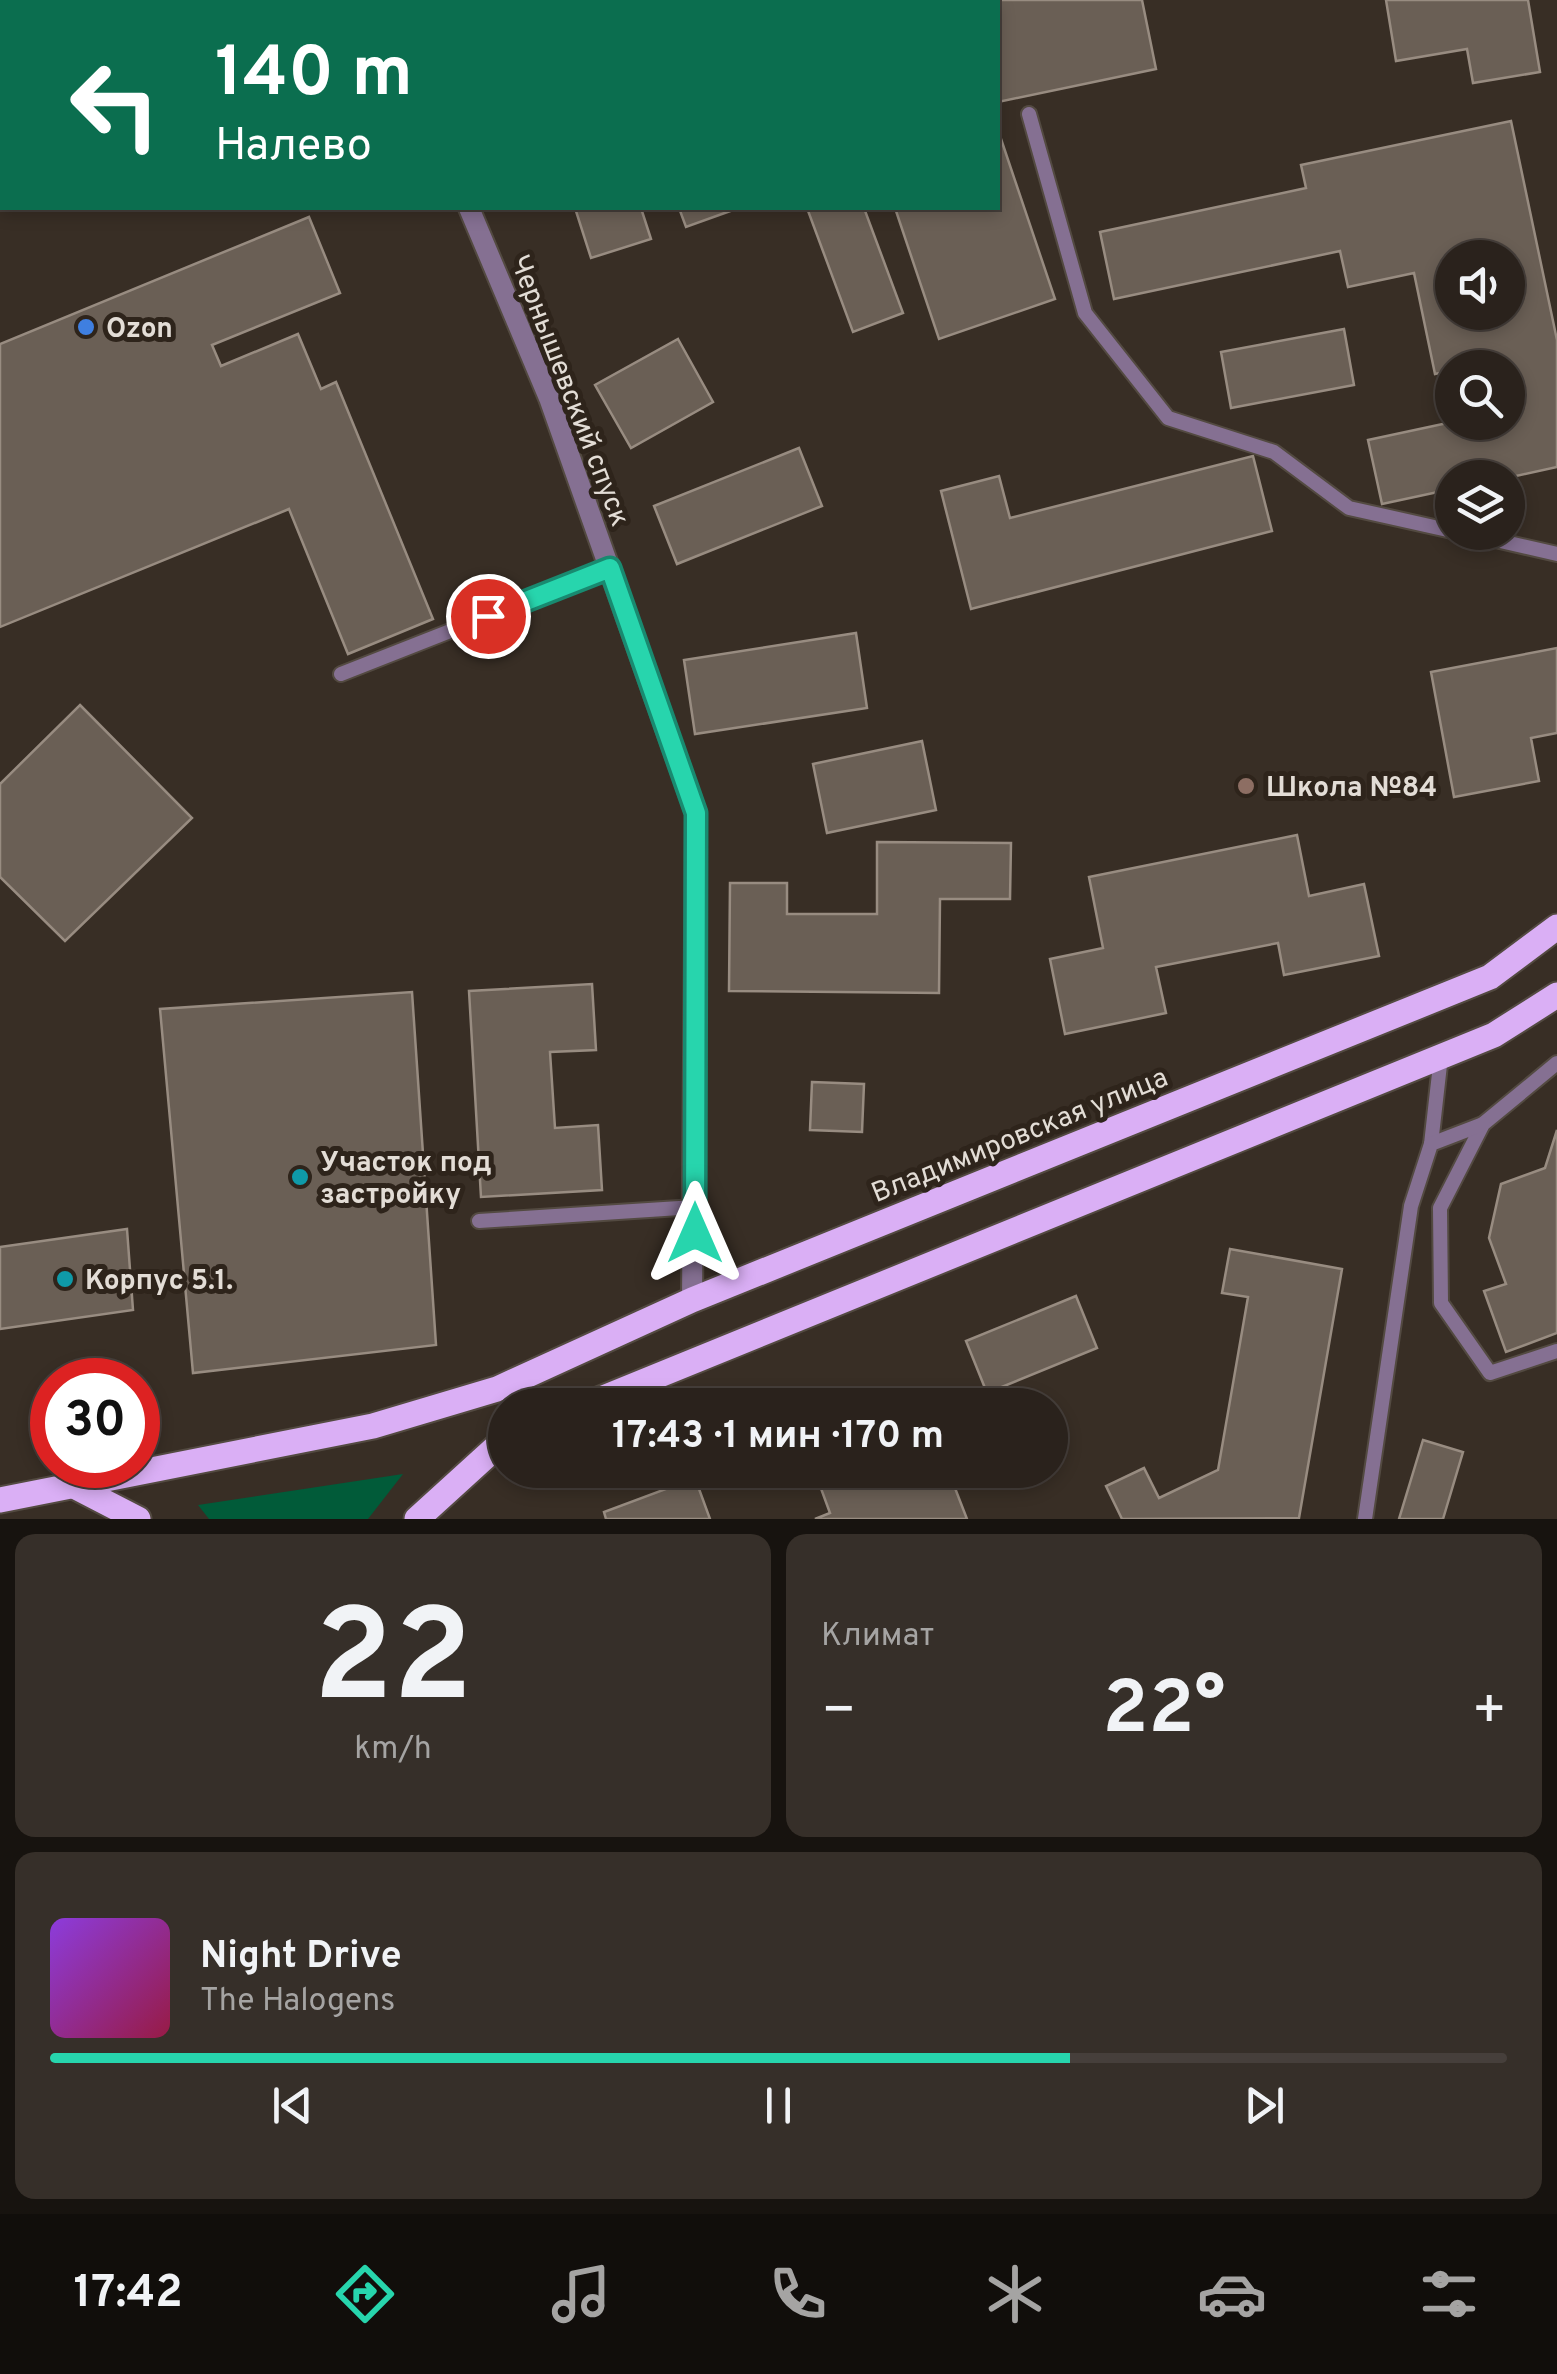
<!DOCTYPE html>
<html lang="ru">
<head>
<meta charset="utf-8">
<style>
	:root { --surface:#2a221c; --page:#362f29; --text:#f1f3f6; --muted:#a5a4a3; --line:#463f3b; --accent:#27d5ad }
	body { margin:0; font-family:Overpass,sans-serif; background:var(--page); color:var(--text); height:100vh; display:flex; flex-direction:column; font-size:38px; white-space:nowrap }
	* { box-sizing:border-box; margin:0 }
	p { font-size:32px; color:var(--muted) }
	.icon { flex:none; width:55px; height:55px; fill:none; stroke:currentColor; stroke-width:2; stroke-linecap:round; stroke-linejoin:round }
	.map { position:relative; height:1519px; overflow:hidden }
	.panel { display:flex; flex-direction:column; gap:15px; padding:15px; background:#17130f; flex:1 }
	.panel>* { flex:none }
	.guide { position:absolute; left:0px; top:0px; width:1000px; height:210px; box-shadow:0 5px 15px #0003,0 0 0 2px var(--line); background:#0b6e4f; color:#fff; overflow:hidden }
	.tools { position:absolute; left:1435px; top:240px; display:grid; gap:20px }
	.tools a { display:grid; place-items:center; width:90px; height:90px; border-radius:50%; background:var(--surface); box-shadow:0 5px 15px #0003,0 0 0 2px var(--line); font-size:50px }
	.speed { position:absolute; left:30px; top:1358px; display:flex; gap:20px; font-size:50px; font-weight:700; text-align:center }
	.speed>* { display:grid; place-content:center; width:130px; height:130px; border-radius:50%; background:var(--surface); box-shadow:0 5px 15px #0003,0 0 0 2px var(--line); line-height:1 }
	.speed .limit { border:15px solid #d22; background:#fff; color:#111 }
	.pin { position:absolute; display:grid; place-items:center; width:85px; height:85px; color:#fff; margin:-42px; border:5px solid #fff; border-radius:50%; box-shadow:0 2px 10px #0007 }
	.me { position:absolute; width:110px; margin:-55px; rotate:0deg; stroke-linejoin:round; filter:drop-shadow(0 0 8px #0008) }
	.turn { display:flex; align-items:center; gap:35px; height:210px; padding:0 50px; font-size:45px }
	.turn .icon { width:130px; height:130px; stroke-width:2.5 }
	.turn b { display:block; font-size:70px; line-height:85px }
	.big { font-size:75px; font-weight:700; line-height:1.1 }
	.panel .widget { flex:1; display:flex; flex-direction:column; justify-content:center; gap:15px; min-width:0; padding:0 35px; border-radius:20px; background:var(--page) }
	.panel .dial { align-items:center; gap:0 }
	.dial b { font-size:130px; line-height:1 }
	.song { display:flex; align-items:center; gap:30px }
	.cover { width:120px; height:120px; border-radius:15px; background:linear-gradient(135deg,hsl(270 70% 55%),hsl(340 70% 35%)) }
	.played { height:10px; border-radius:5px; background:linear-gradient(90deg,var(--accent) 70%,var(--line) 70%) }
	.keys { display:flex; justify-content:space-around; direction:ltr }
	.heat { display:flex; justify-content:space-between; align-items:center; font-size:55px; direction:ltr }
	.panel .tiles { flex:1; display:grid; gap:15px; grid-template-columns:1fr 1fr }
	.widget:last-child { grid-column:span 2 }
	.trip { position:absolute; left:488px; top:1388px; width:580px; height:100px; border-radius:50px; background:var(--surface); box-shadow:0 5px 15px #0003,0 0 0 2px var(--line); font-weight:700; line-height:100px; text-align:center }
	.dock { display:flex; height:160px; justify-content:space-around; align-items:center; background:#110e0b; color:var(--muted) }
	.dock .icon { width:70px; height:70px }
	.dock .current { color:var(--accent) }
	.dock b { font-size:45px; color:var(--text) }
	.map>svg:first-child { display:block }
	.green { fill:#015b39 }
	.building { fill:#6a5f55; stroke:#988c81; stroke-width:2.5; fill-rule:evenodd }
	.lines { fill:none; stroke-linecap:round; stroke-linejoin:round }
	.lane-casing { stroke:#534a41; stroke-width:18 }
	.street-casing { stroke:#534a41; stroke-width:24 }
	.primary-casing { stroke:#534a41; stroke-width:29 }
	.lane { stroke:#857092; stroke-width:14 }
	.street { stroke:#857092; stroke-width:20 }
	.primary { stroke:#daaff5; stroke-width:25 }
	.route-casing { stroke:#198a70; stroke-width:25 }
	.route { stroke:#27d5ad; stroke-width:18 }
	.shop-dot { fill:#3f7fe0; stroke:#2e241b; stroke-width:4 }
	.education-dot { fill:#8d6e63; stroke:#2e241b; stroke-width:4 }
	.culture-dot { fill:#0f9aa8; stroke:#2e241b; stroke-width:4 }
	.labels { text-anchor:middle; stroke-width:10; stroke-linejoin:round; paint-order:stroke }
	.poi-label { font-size:28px; font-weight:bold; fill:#e3ddd6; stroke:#2e241b; text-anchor:start }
	.street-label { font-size:28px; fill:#e3ddd6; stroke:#2e241b }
</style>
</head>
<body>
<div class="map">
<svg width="1557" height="1519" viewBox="0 0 1557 1519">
	<rect width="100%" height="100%" fill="#382e25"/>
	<path class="green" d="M403 1474 368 1519H209L198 1505Z"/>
	<g class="building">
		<path d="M895 0H1142L1156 69 998 102V2H883Z"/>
		<path d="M1386 0H1528L1540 72 1473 83 1467 49 1396 61Z"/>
		<path d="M1511 121 1557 340V467L1507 478H1452V489L1382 504 1368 440 1452 422H1508V368L1481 364 1435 374 1414 273 1348 287 1340 251 1114 299 1100 232 1306 188 1301 165ZM1452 258H1508V312H1452Z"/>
		<path d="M998 130 1055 299 939 339 895 208H998Z"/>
		<path d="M575 208H641L651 239 591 258Z"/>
		<path d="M679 208H733V210L686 227Z"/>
		<path d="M807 208H864L903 313 853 332Z"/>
		<path d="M309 217 340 293 212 345 221 366 298 334 321 389 336 382 433 619 348 654 289 509 0 627V344Z"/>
		<path d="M1344 329 1354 385 1231 408 1221 352Z"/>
		<path d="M678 339 713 402 631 448 595 385Z"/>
		<path d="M799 448 822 506 677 564 654 506Z"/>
		<path d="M1253 456 1272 531 971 609 941 491 999 476 1010 518Z"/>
		<path d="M856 633 867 708 695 734 684 660Z"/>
		<path d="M1557 648V733L1531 738 1539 781 1454 797 1431 672Z"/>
		<path d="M80 705 192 818 65 941 0 877V784Z"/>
		<path d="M922 741 936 810 827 833 813 764Z"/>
		<path d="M1297 835 1309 896 1364 884 1379 956 1284 975 1278 943 1156 967 1166 1013 1065 1034 1050 959 1103 948 1089 877Z"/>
		<path d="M877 842 1011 843 1010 899H940L939 993 729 991 730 883H787V914H877Z"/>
		<path d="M592 984 596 1050 550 1052 555 1128 598 1125 602 1190 481 1197 469 991Z"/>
		<path d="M412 992 436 1345 193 1373 160 1009Z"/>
		<path d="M812 1082 864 1084 862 1132 810 1130Z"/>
		<path d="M1557 1130V1333L1506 1352 1484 1291 1506 1284 1489 1238 1501 1184 1545 1168Z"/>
		<path d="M127 1229 133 1310 0 1329V1247Z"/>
		<path d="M1230 1249 1342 1269 1299 1518 1122 1519 1106 1486 1144 1468 1159 1498 1218 1470 1248 1297 1222 1293Z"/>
		<path d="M1076 1296 1097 1348 987 1393 966 1341Z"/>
		<path d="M1423 1440 1463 1452 1443 1519H1399Z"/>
		<path d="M854 1470H948L967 1519H815L830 1513 819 1483Z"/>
		<path d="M695 1478 710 1519H606L604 1512Z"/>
	</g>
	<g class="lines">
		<g class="lane-casing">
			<g id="lane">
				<path d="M1029 114 1085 313 1168 418 1274 452 1349 508 1452 531"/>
				<path d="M1461 532 1557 554"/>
				<path d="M341 674 610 568"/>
				<path d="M1557 1063 1483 1124 1440 1208 1441 1303 1490 1373 1557 1351"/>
				<path d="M1431 1144 1441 1056"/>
				<path d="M479 1221 695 1207"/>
				<path d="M1365 1519 1411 1206 1431 1144 1483 1124"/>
			</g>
		</g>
		<g class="street-casing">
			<g id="street">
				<path d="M382 0 383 2"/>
				<path d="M469 208 549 398 696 813 692 1300"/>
			</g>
		</g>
		<g class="primary-casing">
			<g id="primary">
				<path d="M586 1405 1494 1035 1557 995"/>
				<path d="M72 1485 138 1519"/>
				<path d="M0 1500 373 1426 497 1389 692 1300 1490 977 1557 927"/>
				<path d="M417 1519 505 1439"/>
			</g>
		</g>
		<use href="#lane" class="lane"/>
		<use href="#street" class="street"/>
		<use href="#primary" class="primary"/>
	</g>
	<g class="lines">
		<g class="route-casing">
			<path id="route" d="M488 616 610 568 696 813 695 1233"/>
		</g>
		<use href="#route" class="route"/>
	</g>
	<circle class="shop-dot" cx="86" cy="327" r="10"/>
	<circle class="education-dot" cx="1246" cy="786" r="10"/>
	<g class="culture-dot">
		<circle cx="300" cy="1177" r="10"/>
		<circle cx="65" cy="1279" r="10"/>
	</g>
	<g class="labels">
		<g class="poi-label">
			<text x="106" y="337">Ozon</text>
			<text x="1266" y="796">Школа №84</text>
			<text x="320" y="1171">Участок под<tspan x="320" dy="32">застройку</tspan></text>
			<text x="85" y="1289">Корпус 5.1.</text>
		</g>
		<g class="street-label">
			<text transform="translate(571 390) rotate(69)" y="10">Чернышевский спуск</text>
			<text transform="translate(1019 1134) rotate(-22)" y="10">Владимировская улица</text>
		</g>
	</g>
</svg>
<div class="tools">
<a><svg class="icon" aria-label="sound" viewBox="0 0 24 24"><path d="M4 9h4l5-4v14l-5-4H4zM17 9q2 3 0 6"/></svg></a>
<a><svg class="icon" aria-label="search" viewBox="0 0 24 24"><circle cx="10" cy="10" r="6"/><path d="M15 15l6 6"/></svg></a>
<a><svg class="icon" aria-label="layers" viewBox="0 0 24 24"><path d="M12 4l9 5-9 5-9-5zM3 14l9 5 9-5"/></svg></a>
</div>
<div class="speed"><div class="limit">30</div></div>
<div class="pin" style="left:488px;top:616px;background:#d93025"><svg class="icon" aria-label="arrive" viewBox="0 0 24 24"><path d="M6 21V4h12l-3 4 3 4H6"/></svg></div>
<svg class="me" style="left:695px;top:1233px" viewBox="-20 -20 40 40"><path d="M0-17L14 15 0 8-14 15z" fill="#27d5ad" stroke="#fff" stroke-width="4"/></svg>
<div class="trip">17:43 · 1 мин · 170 m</div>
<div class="guide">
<div class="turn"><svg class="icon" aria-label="left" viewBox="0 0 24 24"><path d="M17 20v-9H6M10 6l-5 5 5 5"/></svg><div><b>140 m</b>Налево</div></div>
</div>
</div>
<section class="panel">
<div class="tiles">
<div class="widget dial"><b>22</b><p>km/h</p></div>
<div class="widget"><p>Климат</p>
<div class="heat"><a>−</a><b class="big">22°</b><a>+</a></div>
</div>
<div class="widget">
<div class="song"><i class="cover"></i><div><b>Night Drive</b><p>The Halogens</p></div></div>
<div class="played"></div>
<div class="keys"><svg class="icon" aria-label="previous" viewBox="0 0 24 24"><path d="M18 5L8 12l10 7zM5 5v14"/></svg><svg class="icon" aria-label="pause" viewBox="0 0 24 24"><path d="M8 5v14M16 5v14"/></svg><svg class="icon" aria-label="next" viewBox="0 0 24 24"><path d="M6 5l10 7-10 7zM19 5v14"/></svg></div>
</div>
</div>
</section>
<nav class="dock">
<b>17:42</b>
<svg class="icon current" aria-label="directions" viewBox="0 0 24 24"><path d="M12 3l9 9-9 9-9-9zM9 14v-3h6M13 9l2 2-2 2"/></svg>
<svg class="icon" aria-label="music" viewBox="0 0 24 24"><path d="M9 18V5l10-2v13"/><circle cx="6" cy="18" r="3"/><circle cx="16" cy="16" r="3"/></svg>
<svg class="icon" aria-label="phone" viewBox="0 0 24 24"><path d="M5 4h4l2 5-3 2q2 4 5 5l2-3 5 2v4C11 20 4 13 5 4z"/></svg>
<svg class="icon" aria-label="climate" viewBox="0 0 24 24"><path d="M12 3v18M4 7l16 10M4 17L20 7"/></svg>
<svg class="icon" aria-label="car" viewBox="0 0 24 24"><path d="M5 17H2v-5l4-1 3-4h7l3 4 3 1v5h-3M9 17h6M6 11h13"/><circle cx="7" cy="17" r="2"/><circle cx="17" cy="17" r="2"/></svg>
<svg class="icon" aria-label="filters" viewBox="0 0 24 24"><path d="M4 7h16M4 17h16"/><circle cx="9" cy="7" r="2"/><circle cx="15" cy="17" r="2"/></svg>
</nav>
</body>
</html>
